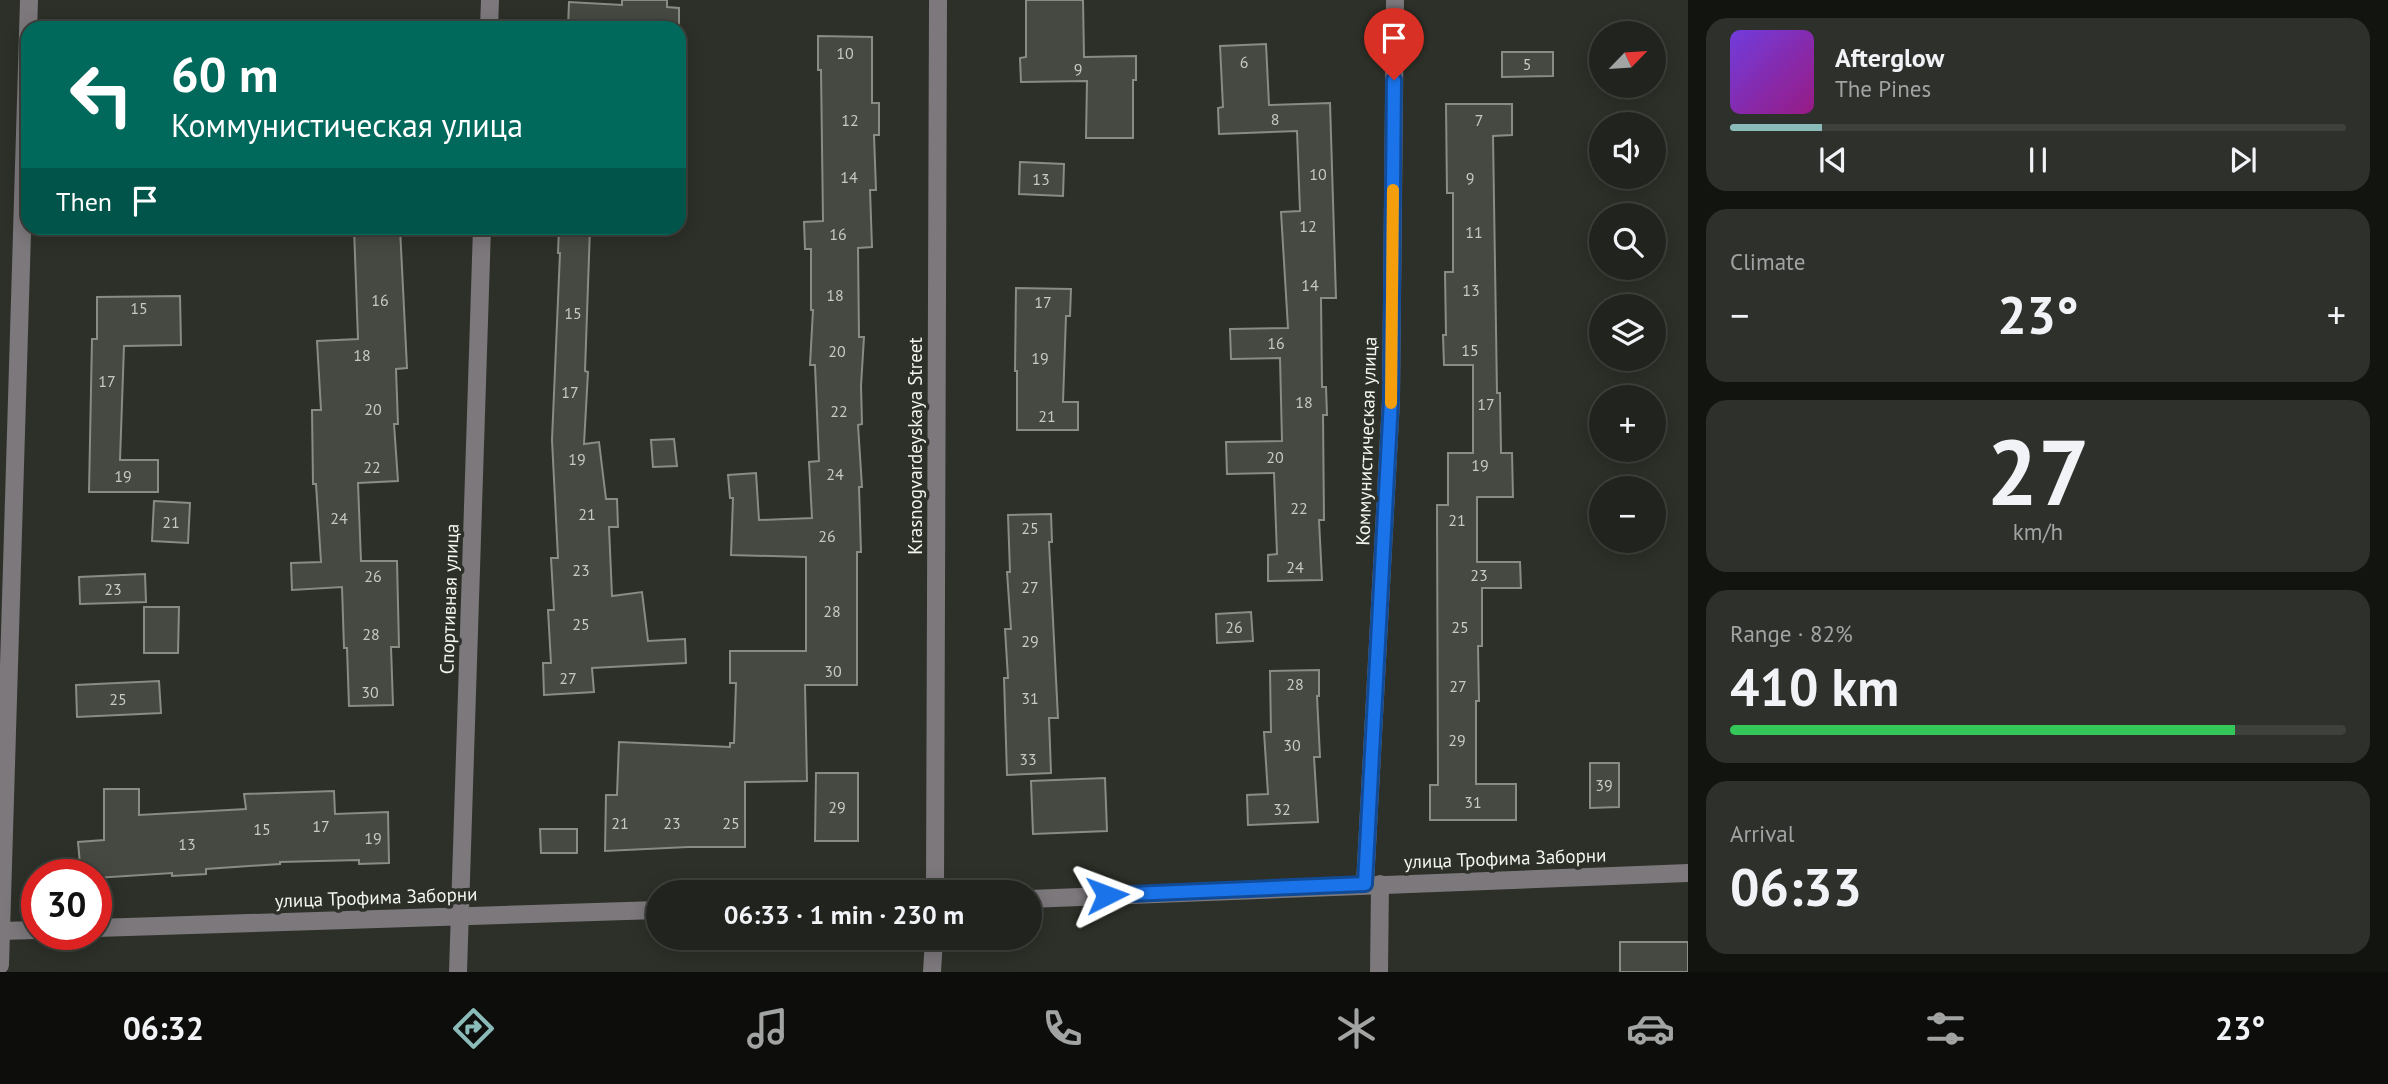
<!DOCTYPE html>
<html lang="en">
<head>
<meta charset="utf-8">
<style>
	:root { --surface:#21241e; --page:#2d302b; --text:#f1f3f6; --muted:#a2a4a4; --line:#3e413c; --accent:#8bbbb9 }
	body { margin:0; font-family:"PT Sans",sans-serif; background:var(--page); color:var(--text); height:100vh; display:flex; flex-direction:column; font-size:26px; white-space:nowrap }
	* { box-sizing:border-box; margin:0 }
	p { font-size:23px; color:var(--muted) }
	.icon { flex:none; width:38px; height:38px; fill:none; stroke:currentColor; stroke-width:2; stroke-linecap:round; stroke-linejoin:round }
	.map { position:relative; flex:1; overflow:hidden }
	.side { display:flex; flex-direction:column; gap:18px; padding:18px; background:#121410; width:700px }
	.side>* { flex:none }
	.hud { position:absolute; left:21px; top:21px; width:665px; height:214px; border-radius:21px; box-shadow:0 4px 18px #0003,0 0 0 2px var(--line); background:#00695c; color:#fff; overflow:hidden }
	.needle { width:46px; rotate:65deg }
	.buttons { position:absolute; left:1589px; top:21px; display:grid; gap:14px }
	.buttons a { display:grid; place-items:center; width:77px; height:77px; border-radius:50%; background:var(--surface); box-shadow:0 4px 18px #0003,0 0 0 2px var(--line); font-size:35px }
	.speed { position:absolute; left:21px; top:859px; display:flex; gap:14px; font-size:35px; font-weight:700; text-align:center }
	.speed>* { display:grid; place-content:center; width:91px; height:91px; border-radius:50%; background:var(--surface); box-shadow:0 4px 18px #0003,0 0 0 2px var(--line); line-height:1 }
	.speed .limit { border:10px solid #d22; background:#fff; color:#111 }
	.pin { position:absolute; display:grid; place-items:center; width:60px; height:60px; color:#fff; margin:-72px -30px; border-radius:50% 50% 50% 0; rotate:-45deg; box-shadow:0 0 7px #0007 }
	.pin .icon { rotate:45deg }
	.me { position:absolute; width:77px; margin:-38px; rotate:87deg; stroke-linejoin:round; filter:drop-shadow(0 0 5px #0008) }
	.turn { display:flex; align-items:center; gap:24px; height:147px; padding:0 35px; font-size:32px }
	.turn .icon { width:91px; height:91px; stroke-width:2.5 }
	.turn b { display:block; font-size:49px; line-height:60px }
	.then { display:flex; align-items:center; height:66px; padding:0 35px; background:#0003; gap:14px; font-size:26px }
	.big { font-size:52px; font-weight:800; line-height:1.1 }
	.side .tile { flex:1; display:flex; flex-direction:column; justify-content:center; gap:10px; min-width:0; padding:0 24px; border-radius:21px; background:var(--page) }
	.side .dial { align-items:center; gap:0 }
	.dial b { font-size:91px; line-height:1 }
	.song { display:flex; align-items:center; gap:21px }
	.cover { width:84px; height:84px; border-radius:10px; background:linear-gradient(135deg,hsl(260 70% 55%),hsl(310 70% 35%)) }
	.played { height:7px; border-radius:4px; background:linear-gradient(90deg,var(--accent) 15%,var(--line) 15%) }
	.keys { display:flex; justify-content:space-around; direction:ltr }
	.heat { display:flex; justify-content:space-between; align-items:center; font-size:38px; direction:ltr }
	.charge { height:10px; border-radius:5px; background:linear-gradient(90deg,#34c759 82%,var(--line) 0) }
	.trip { position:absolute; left:646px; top:880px; width:396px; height:70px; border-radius:35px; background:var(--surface); box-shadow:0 4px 18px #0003,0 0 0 2px var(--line); font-weight:800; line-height:70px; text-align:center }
	.menu { display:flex; height:112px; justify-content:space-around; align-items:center; background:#0d0e0c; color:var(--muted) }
	.menu .icon { width:49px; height:49px }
	.menu .selected { color:var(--accent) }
	.menu b { font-size:32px; color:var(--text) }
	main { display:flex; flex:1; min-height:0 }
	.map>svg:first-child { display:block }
	.building { fill:#454941; stroke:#888c83; stroke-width:2 }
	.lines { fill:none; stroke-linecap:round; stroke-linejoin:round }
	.minor { stroke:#7c787c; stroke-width:18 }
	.route-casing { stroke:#114b97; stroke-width:18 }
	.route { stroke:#1a73e8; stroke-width:12 }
	.slow { stroke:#f59e0b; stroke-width:12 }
	.labels { text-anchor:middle; stroke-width:7; stroke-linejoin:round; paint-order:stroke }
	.number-label { font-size:16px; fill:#c7c9c4 }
	.street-label { font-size:19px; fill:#f2f4ef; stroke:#2c3028 }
</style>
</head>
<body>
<main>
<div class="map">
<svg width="1688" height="972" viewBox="0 0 1688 972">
	<rect width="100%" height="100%" fill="#2c3028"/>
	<g class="building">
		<path d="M622 0H667V7L679 8V28H568L569 2 622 5Z"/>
		<path d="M1026 0H1083L1084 57 1136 56V80H1133V138H1086L1087 81 1021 82 1020 58 1026 57Z"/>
		<path d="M818 36 872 37V103H879V135H874L876 190H870L872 247 858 248 859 337H864L861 386 862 424 858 425 862 487H859L861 552H857V685H805L807 781 745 782V847H688L605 851 606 795H617L619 742 730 747V743H734L736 683H730V651H806V557L731 555 733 498H730L728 475 756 473 759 520 812 518 809 462 819 461 815 365H810L813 310H811V249H805L804 222 823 221 821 70H818Z"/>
		<path d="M1266 44 1269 105 1330 103 1336 298H1321L1322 387H1326L1327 415H1323L1324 520H1319L1322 580 1268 581V555L1277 554 1274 473 1227 474 1226 442 1282 441 1280 358 1231 359 1230 329 1288 328 1281 212 1300 211 1297 131 1219 134 1218 108 1223 107 1220 46Z"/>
		<path d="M1502 52H1553V76L1502 77Z"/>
		<path d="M1446 104H1512V135L1493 136 1497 393H1500L1501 453H1512L1513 497H1477V562H1520L1521 588H1482V646H1478L1479 701H1476V784H1516V820H1430V785H1438L1437 505H1448V453H1473V365H1444L1443 335H1446L1445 272H1453V193H1447Z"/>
		<path d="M1020 162 1064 164 1063 196 1019 194Z"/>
		<path d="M354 228H400L407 368 396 369 398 424H394L398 481 358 483 361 561H397L399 647H391L393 705 349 706 347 648H344L342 587 292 590 291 563 321 562 316 484H313L312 410H321L317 341 358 339Z"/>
		<path d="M559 228H590L585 371 588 372 584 444 599 442 606 499H617L618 527H609L612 596 642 592 648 641 685 639 686 663 592 668 594 692 544 695 543 663H551L548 610H554L551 558H558L552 440 560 253H558Z"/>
		<path d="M1016 288 1071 289 1070 316H1066L1063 402H1078V430H1017V371H1015Z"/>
		<path d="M180 296 181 345 124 346 120 460H158V492H89L92 339H97V297Z"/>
		<path d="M674 439 677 466 653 467 651 440Z"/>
		<path d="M154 501 190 503 188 543 152 541Z"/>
		<path d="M1051 514 1052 542H1049L1058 718H1049L1051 773 1007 775 1004 678H1008L1005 629H1011L1007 572H1010L1008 515Z"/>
		<path d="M145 574 146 602 80 604 79 577Z"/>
		<path d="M144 607H179L178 653H144Z"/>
		<path d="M1251 612 1253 641 1217 643 1216 614Z"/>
		<path d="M1319 670V696H1317L1320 757H1314L1318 822 1248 825 1247 795 1268 794 1264 732H1271L1270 671Z"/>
		<path d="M159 681 161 713 77 717 76 685Z"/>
		<path d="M1590 763H1619V807L1590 808Z"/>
		<path d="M816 773H858V841H815Z"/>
		<path d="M1105 778 1107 831 1033 834 1031 781Z"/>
		<path d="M104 789H139V815L246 809 244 794 334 791 335 814 388 812 389 863 359 864V860L280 862V864L206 869V874L172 876V873L96 878V875H81L78 842 104 840Z"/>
		<path d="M540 829H577V853H541Z"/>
		<rect x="1620" y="942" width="68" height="30"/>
	</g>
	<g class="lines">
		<g class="minor">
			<path d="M489 28 490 0"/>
			<path d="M1365 884 1391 400 1395 0"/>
			<path d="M935 892 938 0"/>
			<path d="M1029 899 1688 873"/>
			<path d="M96 928 658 910"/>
			<path d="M0 931 37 930"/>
			<path d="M0 965 29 0"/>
			<path d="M458 972 482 228"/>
			<path d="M932 972 934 938"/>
			<path d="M1379 972 1380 884"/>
		</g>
	</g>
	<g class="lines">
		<g class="route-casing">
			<path id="route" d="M1107 895 1365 884 1391 400 1394 80"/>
		</g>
		<use href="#route" class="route"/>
		<path class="slow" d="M1391 403 1393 190"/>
	</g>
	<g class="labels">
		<g class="number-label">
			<text x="845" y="59">10</text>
			<text x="1244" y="68">6</text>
			<text x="1527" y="70">5</text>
			<text x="1078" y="75">9</text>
			<text x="1275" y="125">8</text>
			<text x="850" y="126">12</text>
			<text x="1479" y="126">7</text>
			<text x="1318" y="180">10</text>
			<text x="849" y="183">14</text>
			<text x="1470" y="184">9</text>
			<text x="1041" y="185">13</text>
			<text x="1308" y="232">12</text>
			<text x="1474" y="238">11</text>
			<text x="838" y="240">16</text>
			<text x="1310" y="291">14</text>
			<text x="1471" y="296">13</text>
			<text x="835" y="301">18</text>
			<text x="380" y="306">16</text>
			<text x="1043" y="308">17</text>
			<text x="139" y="314">15</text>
			<text x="573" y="319">15</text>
			<text x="1276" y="349">16</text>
			<text x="1470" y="356">15</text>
			<text x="837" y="357">20</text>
			<text x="362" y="361">18</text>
			<text x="1040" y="364">19</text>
			<text x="107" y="387">17</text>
			<text x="570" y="398">17</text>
			<text x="1304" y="408">18</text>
			<text x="1486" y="410">17</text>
			<text x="373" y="415">20</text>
			<text x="839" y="417">22</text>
			<text x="1047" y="422">21</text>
			<text x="1275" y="463">20</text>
			<text x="577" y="465">19</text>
			<text x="1480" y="471">19</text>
			<text x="372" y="473">22</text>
			<text x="835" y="480">24</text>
			<text x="123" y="482">19</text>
			<text x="1299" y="514">22</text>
			<text x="587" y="520">21</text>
			<text x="339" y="524">24</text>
			<text x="1457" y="526">21</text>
			<text x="171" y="528">21</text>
			<text x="1030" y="534">25</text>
			<text x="827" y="542">26</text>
			<text x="1295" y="573">24</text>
			<text x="581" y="576">23</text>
			<text x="1479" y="581">23</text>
			<text x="373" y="582">26</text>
			<text x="1030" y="593">27</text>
			<text x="113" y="595">23</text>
			<text x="832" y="617">28</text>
			<text x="581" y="630">25</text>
			<text x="1234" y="633">26</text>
			<text x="1460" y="633">25</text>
			<text x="371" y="640">28</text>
			<text x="1030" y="647">29</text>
			<text x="833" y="677">30</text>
			<text x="568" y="684">27</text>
			<text x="1295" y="690">28</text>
			<text x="1458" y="692">27</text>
			<text x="370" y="698">30</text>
			<text x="1030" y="704">31</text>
			<text x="118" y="705">25</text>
			<text x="1457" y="746">29</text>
			<text x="1292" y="751">30</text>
			<text x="1028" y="765">33</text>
			<text x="1604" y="791">39</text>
			<text x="1473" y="808">31</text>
			<text x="837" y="813">29</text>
			<text x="1282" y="815">32</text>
			<text x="620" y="829">21</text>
			<text x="672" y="829">23</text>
			<text x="731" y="829">25</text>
			<text x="321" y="832">17</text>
			<text x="262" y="835">15</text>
			<text x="373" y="844">19</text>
			<text x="187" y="850">13</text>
		</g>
		<g class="street-label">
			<text transform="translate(1366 441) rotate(-88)" y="7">Коммунистическая улица</text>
			<text transform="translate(915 446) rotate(-90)" y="7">Krasnogvardeyskaya Street</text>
			<text transform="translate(449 599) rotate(-88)" y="7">Спортивная улица</text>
			<text transform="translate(1505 858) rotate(-2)" y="7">улица Трофима Заборни</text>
			<text transform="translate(376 897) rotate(-2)" y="7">улица Трофима Заборни</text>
		</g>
	</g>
</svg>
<div class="buttons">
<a><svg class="needle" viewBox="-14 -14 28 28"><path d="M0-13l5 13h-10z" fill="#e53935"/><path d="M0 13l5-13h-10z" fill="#a2a4a4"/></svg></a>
<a><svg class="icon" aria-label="sound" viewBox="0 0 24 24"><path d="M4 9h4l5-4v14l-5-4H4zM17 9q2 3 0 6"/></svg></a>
<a><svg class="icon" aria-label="search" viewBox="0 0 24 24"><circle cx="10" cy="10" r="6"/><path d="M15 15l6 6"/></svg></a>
<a><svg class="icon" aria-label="layers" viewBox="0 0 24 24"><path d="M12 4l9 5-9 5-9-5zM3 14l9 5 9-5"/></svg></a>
<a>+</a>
<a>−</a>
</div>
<div class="speed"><div class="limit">30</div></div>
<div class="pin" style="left:1394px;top:80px;background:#d93025"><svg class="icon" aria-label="arrive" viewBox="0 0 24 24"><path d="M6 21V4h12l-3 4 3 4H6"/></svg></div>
<svg class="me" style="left:1107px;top:895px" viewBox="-20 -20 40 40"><path d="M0-17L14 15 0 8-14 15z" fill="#1a73e8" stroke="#fff" stroke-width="4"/></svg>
<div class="trip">06:33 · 1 min · 230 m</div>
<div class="hud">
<div class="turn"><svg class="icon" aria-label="left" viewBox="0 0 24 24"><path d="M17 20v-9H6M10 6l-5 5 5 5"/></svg><div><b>60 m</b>Коммунистическая улица</div></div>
<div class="then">Then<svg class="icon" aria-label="arrive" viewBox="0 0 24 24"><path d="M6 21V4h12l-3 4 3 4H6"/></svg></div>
</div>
</div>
<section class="side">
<div class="tile">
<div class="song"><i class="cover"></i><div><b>Afterglow</b><p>The Pines</p></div></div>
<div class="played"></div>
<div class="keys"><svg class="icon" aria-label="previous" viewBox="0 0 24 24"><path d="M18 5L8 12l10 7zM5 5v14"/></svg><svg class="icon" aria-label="pause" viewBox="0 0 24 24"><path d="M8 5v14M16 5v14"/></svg><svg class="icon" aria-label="next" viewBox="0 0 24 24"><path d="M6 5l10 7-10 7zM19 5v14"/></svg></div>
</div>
<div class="tile"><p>Climate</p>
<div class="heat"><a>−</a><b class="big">23°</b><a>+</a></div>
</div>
<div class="tile dial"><b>27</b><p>km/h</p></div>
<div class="tile"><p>Range · 82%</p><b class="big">410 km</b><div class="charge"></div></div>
<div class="tile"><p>Arrival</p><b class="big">06:33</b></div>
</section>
</main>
<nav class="menu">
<b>06:32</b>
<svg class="icon selected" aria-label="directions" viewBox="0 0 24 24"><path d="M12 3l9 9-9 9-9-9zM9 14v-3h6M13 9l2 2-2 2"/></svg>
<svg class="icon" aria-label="music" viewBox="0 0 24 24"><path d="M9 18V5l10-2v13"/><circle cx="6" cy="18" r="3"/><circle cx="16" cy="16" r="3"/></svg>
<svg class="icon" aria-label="phone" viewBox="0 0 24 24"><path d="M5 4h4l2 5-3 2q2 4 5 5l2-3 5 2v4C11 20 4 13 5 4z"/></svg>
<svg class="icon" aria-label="climate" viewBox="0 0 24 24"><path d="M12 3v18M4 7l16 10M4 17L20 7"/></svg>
<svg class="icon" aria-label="car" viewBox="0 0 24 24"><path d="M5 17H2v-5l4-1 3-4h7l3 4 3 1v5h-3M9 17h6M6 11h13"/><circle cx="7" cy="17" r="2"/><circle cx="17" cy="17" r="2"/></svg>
<svg class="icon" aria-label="filters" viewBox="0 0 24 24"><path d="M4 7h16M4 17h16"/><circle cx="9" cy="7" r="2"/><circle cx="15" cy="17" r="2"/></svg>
<b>23°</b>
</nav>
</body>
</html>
